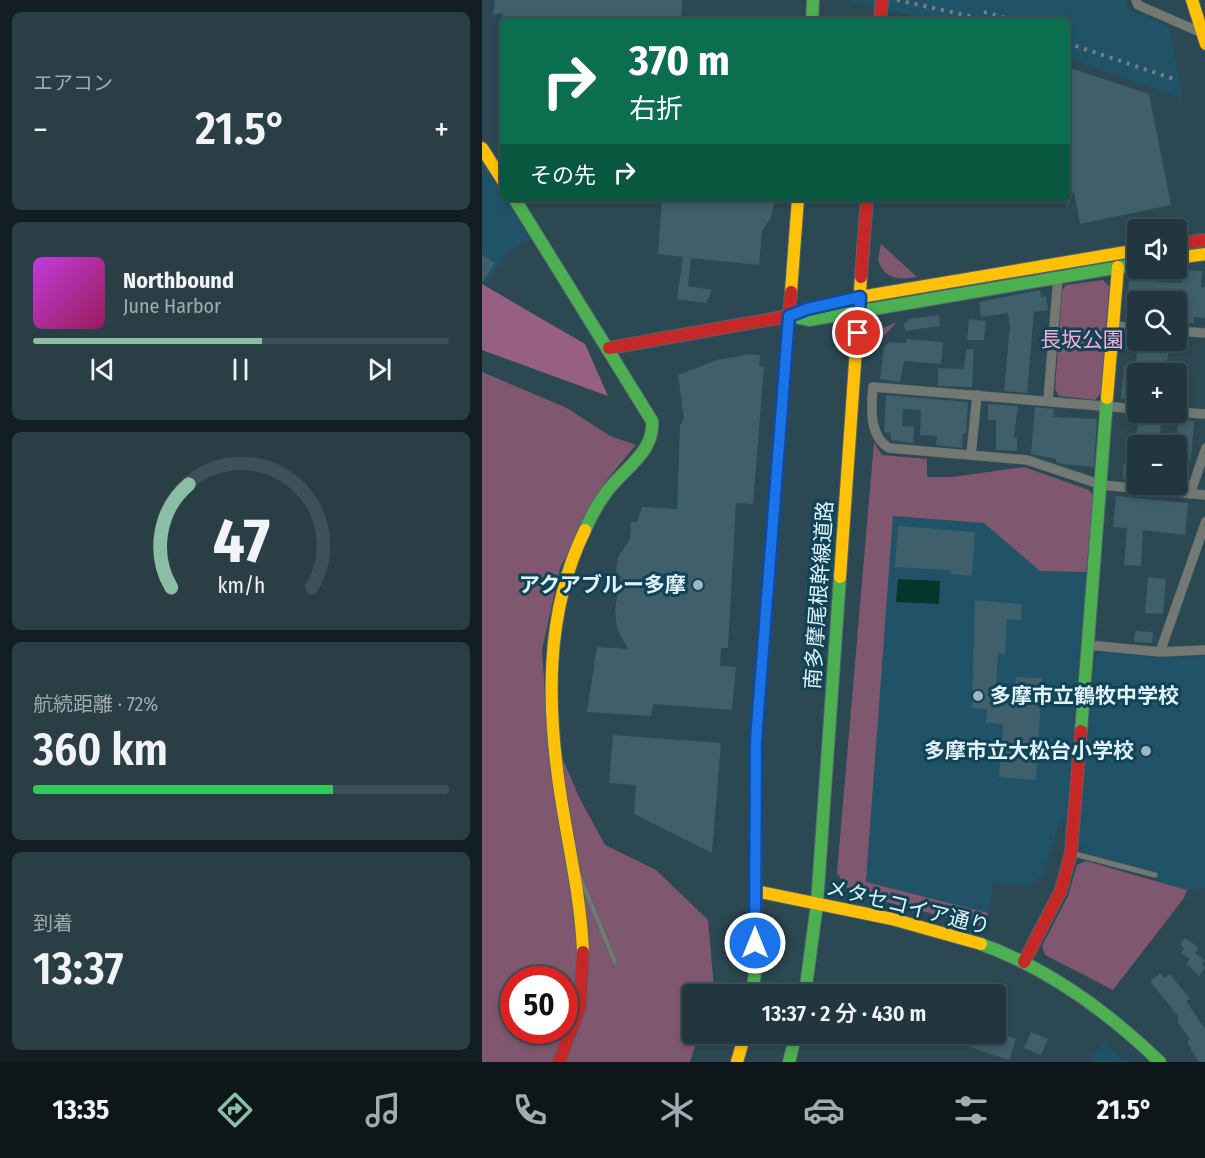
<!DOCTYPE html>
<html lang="ja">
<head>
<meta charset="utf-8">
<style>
	:root { --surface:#21363e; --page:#293e45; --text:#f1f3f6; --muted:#a2abb0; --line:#3e5058; --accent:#8abfa5 }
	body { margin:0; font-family:"Fira Sans Condensed","Noto Sans JP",sans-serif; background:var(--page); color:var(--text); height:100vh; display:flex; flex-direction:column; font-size:22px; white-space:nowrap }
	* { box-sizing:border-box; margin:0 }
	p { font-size:20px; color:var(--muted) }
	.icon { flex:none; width:33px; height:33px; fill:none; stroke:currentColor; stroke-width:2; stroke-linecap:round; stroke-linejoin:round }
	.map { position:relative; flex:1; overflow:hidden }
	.panel { display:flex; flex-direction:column; gap:12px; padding:12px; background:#121e22; width:482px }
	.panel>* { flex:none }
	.guide { position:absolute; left:18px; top:18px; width:570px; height:183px; border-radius:6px; box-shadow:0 3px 9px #0003,0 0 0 2px var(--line); background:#0b6e4f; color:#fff; overflow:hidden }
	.buttons { position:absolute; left:645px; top:219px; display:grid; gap:12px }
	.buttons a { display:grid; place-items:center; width:60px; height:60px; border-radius:6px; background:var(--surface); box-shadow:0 3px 9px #0003,0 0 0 2px var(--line); font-size:30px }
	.speed { position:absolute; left:18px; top:966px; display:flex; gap:12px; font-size:30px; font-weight:700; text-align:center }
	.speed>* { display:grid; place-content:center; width:78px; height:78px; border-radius:50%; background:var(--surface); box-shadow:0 3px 9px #0003,0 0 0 2px var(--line); line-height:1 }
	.speed .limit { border:9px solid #d22; background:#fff; color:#111 }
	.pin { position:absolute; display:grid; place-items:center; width:51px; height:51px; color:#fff; margin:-26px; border:3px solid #fff; border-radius:50%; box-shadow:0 2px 6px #0007 }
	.me { position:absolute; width:66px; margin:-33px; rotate:0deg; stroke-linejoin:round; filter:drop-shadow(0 0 4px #0008) }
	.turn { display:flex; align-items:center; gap:21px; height:126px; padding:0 30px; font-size:27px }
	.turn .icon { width:78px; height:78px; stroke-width:2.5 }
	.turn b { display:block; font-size:42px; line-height:51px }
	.then { display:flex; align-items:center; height:57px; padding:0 30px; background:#0003; gap:12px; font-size:22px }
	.big { font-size:45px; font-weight:600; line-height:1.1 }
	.panel .card { flex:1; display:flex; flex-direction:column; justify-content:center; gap:9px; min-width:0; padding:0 21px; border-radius:9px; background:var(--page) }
	.panel .dial { align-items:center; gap:0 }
	.dial svg { height:156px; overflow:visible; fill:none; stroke:var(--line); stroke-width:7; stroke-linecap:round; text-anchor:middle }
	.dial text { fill:var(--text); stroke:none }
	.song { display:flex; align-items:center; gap:18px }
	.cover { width:72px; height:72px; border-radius:9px; background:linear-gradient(135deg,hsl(290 70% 55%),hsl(330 70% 35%)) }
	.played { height:6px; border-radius:3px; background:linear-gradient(90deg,var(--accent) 55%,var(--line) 55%) }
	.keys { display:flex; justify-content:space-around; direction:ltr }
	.heat { display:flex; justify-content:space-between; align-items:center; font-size:33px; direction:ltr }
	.charge { height:9px; border-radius:4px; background:linear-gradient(90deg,#34c759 72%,var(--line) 0) }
	.trip { position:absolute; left:200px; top:984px; width:324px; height:60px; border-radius:6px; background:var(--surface); box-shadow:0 3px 9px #0003,0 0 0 2px var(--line); font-weight:600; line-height:60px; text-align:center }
	.tabs { display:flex; height:96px; justify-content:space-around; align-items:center; background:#0d1619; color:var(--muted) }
	.tabs .icon { width:42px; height:42px }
	.tabs .selected { color:var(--accent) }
	.tabs b { font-size:27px; color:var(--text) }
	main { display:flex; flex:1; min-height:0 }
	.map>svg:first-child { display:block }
	.built { fill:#205368 }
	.green { fill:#7f576e; fill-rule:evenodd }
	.forest { fill:#976080 }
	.water { fill:#04362a }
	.building { fill:#3f5f6b }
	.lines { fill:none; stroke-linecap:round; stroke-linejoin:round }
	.lane-casing { stroke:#50656e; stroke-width:6 }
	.street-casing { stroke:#50656e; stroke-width:10 }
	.fast-casing { stroke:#50656e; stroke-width:14 }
	.slow-casing { stroke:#50656e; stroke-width:14 }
	.jam-casing { stroke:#50656e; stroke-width:14 }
	.lane { stroke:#747872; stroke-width:4.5 }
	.street { stroke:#747872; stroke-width:9 }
	.fast { stroke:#4caf50; stroke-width:12 }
	.slow { stroke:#ffc107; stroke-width:12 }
	.jam { stroke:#c62828; stroke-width:12 }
	.rail { stroke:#78807e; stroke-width:4; stroke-dasharray:3 6; stroke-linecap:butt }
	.route-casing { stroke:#114b97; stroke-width:15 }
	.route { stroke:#1a73e8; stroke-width:10 }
	.poi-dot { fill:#a2b6c0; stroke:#104356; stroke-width:2 }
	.labels { text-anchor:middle; stroke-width:6; stroke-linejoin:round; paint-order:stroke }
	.park-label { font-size:21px; fill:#faacd2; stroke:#104356 }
	.poi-label { font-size:21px; font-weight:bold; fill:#e1f2fa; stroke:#104356; text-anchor:end }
	.street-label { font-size:21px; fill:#e1f2fa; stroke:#104356 }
</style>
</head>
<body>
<main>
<section class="panel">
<div class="card"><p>エアコン</p>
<div class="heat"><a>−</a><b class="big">21.5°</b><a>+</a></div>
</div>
<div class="card">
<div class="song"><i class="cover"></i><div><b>Northbound</b><p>June Harbor</p></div></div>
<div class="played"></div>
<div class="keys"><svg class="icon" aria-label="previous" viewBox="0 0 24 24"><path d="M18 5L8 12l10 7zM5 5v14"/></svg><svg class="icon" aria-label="pause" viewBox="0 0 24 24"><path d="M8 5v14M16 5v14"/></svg><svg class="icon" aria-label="next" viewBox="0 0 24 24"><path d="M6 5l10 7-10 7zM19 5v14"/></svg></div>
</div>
<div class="card dial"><svg viewBox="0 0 100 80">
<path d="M14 69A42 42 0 1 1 86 69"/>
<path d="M14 69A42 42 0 0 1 23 16" stroke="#8abfa5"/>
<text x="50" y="56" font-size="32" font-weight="700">47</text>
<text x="50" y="72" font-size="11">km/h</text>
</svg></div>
<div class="card"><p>航続距離 · 72%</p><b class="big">360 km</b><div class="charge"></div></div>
<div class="card"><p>到着</p><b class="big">13:37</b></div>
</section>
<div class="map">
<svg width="724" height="1062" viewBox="0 0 724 1062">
	<rect width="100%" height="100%" fill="#2c4853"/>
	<g class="built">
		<path d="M365 0H644L645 8 648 10 687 27 701 99 585 58V21H452Z"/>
		<path d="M0 162 48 239 24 253 4 284 0 282Z"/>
		<path d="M411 516 502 523 558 571 604 572 584 819 578 821 560 877 545 886 512 882 506 913 384 883Z"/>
		<path d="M619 652 679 658 723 656V888L705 890 674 880 675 871 604 853 597 843 613 658Z"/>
		<path d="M621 1042 638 1057 651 1062H607Z"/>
	</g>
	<g class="green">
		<path d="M399 244 435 277C417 280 403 280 396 260Z"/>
		<path d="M621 280 627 286 619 393 613 400 577 396 573 389 580 290 584 285Z"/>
		<path d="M415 322 391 348H390L397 330Z"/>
		<path d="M0 372 85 408 128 436 154 445 123 482 78 568 60 650 65 722 97 797 123 845 174 870 226 920 232 988 229 994H210V1034H217L208 1062H0ZM32 980H82V1030H32Z"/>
		<path d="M392 442 400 455 445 459V477H470L542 467 607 490 612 497 604 572 558 571 502 523 411 516 384 882 506 913 502 927 369 893 355 873Z"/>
		<path d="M604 861 705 890 702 898 631 990 563 955 560 946 586 896 595 865Z"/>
	</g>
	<path class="forest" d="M0 284 103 344 126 396 0 350Z"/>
	<path class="water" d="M416 579 458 581 457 604 414 602Z"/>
	<g class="building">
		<path d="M13 0H200L199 21H20L21 13 11 15Z"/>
		<path d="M585 67 667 94 689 205 598 224 592 192 585 207Z"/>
		<path d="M180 198H293L289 218 280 231 277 265 209 258 206 286 230 290 224 303 195 299 201 257 176 254Z"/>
		<path d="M0 255 13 263 0 283Z"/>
		<path d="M700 270 720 271 719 287H723V318L712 317V323H694V302H656V320L644 319 647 280 699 283Z"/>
		<path d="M558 290 559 297 564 296 566 310 552 312 545 393 522 391 528 325 526 313 499 317 497 302Z"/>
		<path d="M457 315 458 326 423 331 422 324 427 319Z"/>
		<path d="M487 319 504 321 502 340H485Z"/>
		<path d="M424 339 461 342 459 364 422 361 418 382 398 379 402 347 407 342 424 343Z"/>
		<path d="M656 340 687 345 684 374H655L653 400 639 399 642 366H654Z"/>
		<path d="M484 349H492L490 387 456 386V368L482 369Z"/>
		<path d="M268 354 278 355 277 366 282 367 271 504 254 503 246 648H239L238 666 254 667 250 710 171 704 169 716 105 712 115 647 146 649 135 629 133 609 139 576H133L136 557 148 539 149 522H155L160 507 195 509 198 425 202 419 196 375 235 360Z"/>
		<path d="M694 376 707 377 705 400 694 399Z"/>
		<path d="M404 395 486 402 484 434 481 433 480 448 454 445 455 436 438 435 439 410 421 409 420 426 432 427 431 443 409 440V433L402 432Z"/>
		<path d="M506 404 536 406 532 437 535 438V451L514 450V420H506Z"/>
		<path d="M553 407 572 409 571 417 615 419 612 467 580 464 574 462V459L549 454Z"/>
		<path d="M696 420 712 421 709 460 694 458Z"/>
		<path d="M657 421 679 422 677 446H656V443L652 442Z"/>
		<path d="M641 464H656V480L641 479Z"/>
		<path d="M634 496 706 503 703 535 661 530 659 566 642 565 645 528 631 527Z"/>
		<path d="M416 526 493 532 490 576 469 574V570L413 567Z"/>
		<path d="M666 577 684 579 681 614 663 613Z"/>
		<path d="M493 600 540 604 539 620 525 619 523 654 516 653 514 690 533 691 534 677 560 678 554 780 517 777 521 724 504 723 505 709 490 708Z"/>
		<path d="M653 631 671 632 670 643 652 642Z"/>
		<path d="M131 735 239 743 230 853 152 814 154 785 127 783Z"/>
		<path d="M703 938 717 948 713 953 723 960 720 965 723 967 717 976 704 964 708 959 699 953 702 948 698 945Z"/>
		<path d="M679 973 682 978 688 974 708 999 704 1001 723 1029V1062H717L711 1053 705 1042 708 1039 696 1023V1016L668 981Z"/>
		<path d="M513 1031 534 1039 527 1060 482 1045 485 1034Z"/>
		<path d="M549 1032 566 1039 559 1055 542 1048Z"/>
	</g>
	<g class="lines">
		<g class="lane-casing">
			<g id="lane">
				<path d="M589 853 673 875"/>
				<path d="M97 875 133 962"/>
			</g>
		</g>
		<g class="street-casing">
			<g id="street">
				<path d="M654 0 656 5 720 33"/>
				<path d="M632 326 656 328"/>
				<path d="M694 331 724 333"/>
				<path d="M566 401 576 277"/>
				<path d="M656 409 391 387C389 408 387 436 407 448L545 460 620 485 724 495"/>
				<path d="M694 412 724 414"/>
				<path d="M489 455 495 395"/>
				<path d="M708 494 724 448"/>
				<path d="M606 645 678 652 724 650"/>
				<path d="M678 652 724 521"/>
			</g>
		</g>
		<g class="fast-casing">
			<g id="fast">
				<path d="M330 21 331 0"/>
				<path d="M32 198 170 421C173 451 143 468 126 490 117 502 109 516 103 530"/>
				<path d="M308 316 327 320 656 264"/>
				<path d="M599 731 625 398"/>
				<path d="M499 944C568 969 626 1012 678 1062"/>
				<path d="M270 994 274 965V740L285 603"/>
				<path d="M323 994 335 904 358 577"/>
				<path d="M307 1062 314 1034"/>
			</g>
		</g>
		<g class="slow-casing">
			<g id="slow">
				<path d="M710 0 724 44"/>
				<path d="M0 148 21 181"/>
				<path d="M694 258 724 254"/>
				<path d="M309 292 316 198"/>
				<path d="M325 309 378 297 656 250"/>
				<path d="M625 398 636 267"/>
				<path d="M358 577 379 277"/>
				<path d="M273 891 410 919 499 944"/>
				<path d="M101 952C99 900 87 849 79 798 65 709 62 614 103 530"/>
				<path d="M255 1062 263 1034"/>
			</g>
		</g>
		<g class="jam-casing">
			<g id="jam">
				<path d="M398 21 400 0"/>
				<path d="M694 244 724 240"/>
				<path d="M379 277 385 198"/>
				<path d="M127 348 307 316 325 309"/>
				<path d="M285 603 309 292"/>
				<path d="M542 962 579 890 589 853 599 731"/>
				<path d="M77 1062 98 1007 101 952"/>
			</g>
		</g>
		<use href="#lane" class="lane"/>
		<use href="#street" class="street"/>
		<use href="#fast" class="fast"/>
		<use href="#slow" class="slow"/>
		<use href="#jam" class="jam"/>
		<g class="rail">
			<path d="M415 0 510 21"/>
			<path d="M502 12 534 21"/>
			<path d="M585 43 695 80"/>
		</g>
	</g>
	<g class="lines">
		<g class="route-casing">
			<path id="route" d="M273 943 274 740 307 316 325 309 378 297 376 333"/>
		</g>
		<use href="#route" class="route"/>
	</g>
	<g class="poi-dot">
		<circle cx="216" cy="585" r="6"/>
		<circle cx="496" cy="696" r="6"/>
		<circle cx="664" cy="751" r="6"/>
	</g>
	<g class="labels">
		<g class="park-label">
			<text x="600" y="347">長坂公園</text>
		</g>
		<g class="poi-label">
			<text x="204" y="592">アクアブルー多摩</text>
			<text x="508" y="703" text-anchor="start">多摩市立鶴牧中学校</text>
			<text x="652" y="758">多摩市立大松台小学校</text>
		</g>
		<g class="street-label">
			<text transform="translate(337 595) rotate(-86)" y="7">南多摩尾根幹線道路</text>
			<text transform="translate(426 907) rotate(14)" y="7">メタセコイア通り</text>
		</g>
	</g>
</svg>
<div class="buttons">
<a><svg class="icon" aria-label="sound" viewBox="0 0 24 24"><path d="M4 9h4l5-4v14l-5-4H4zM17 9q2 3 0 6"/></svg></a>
<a><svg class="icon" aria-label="search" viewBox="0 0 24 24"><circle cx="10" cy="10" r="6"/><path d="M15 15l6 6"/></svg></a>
<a>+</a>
<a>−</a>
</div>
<div class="speed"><div class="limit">50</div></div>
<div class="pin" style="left:376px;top:333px;background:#d93025"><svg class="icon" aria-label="arrive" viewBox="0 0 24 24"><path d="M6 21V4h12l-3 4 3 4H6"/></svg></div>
<svg class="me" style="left:273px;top:943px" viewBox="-20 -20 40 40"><circle r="17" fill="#1a73e8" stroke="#fff" stroke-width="3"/><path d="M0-11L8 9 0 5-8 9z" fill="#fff"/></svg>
<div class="trip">13:37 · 2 分 · 430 m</div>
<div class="guide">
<div class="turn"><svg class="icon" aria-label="right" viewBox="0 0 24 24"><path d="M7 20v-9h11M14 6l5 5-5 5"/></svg><div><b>370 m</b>右折</div></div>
<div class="then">その先<svg class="icon" aria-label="right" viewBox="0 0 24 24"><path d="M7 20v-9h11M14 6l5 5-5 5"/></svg></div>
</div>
</div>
</main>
<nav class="tabs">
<b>13:35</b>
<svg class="icon selected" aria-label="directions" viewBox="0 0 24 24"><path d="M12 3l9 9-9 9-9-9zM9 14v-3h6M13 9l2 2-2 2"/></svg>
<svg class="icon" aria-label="music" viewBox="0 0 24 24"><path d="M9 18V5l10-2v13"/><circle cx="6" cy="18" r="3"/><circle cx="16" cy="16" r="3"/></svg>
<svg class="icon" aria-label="phone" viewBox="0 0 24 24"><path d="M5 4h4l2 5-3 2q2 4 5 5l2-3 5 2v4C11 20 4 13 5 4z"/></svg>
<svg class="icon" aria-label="climate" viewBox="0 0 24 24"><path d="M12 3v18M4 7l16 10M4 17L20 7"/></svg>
<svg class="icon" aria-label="car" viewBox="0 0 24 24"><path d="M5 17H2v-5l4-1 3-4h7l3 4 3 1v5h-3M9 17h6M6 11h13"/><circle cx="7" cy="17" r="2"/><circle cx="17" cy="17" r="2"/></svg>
<svg class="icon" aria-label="filters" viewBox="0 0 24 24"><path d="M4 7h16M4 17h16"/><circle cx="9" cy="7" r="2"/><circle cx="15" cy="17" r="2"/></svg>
<b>21.5°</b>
</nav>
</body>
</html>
